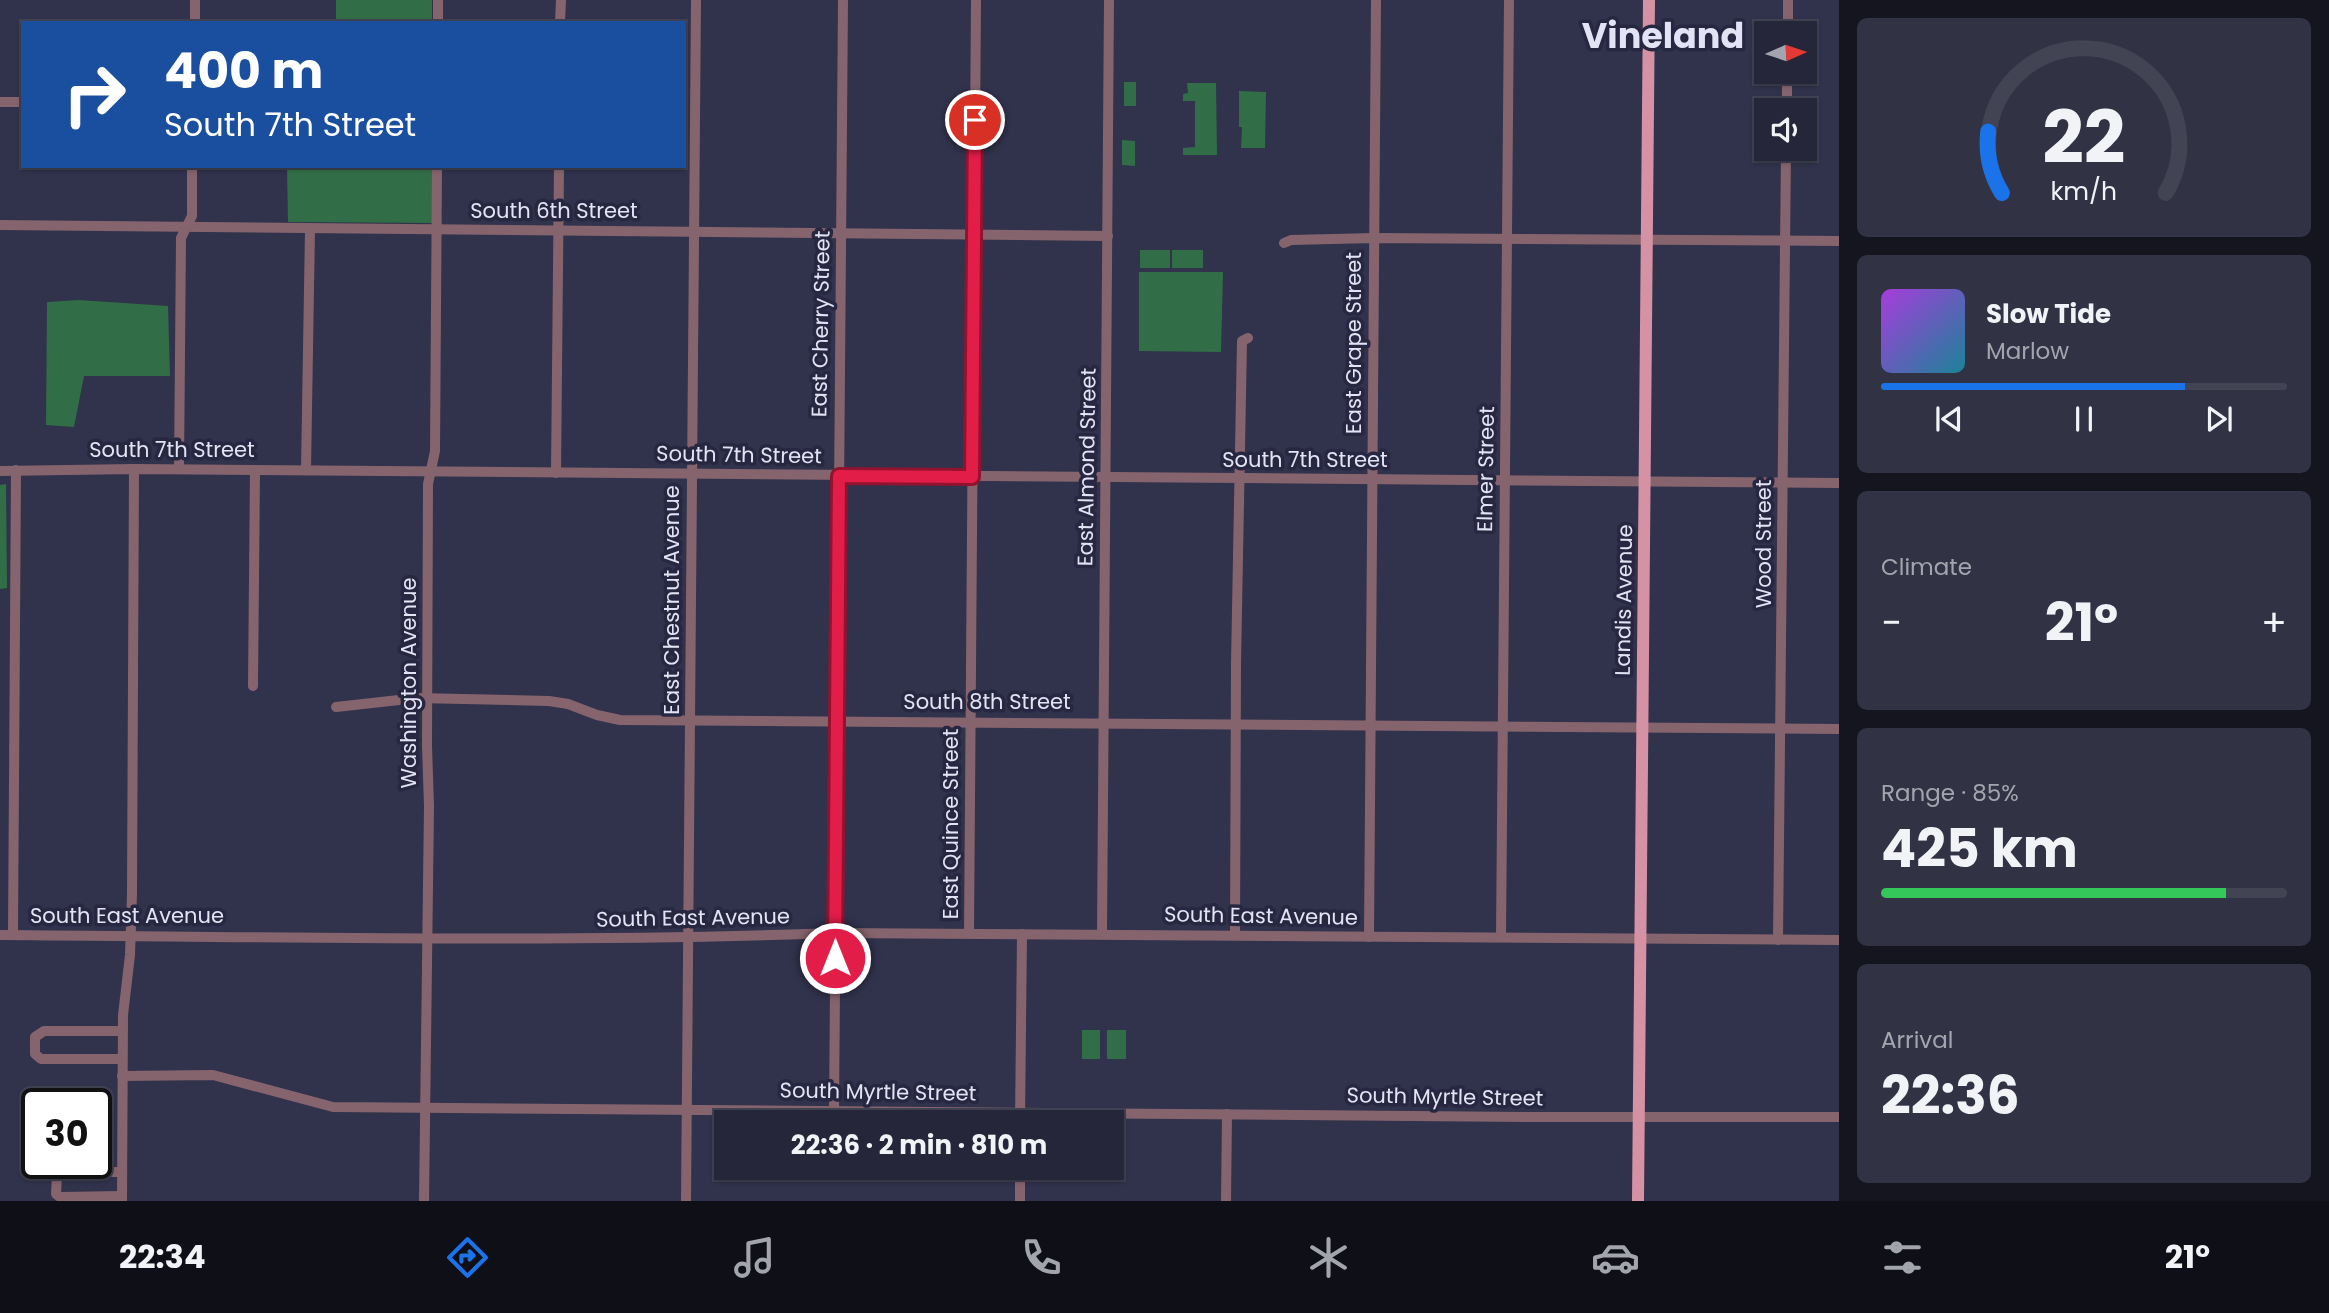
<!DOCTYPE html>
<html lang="en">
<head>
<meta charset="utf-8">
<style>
	:root { --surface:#252639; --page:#313244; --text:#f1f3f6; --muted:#a3a5ae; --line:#424353; --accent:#1a73e8 }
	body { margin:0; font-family:Poppins,sans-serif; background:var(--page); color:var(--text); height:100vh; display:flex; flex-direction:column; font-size:26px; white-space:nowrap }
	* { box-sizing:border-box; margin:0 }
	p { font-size:23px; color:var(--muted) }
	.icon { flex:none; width:38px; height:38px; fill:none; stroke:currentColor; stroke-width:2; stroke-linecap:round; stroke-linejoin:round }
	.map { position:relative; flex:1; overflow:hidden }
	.sheet { display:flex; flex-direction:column; gap:18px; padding:18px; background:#14151f; width:490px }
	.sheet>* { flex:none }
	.hud { position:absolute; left:21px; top:21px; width:665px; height:147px; border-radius:0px; box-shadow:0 2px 5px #0004,0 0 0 2px var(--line); background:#1a4fa0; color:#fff; overflow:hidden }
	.needle { width:46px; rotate:87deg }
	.buttons { position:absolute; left:1754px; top:21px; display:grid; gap:14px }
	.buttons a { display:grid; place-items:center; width:63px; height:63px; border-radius:0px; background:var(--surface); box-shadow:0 2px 5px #0004,0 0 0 2px var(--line); font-size:35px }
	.speed { position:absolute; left:21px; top:1088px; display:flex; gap:14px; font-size:35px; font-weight:700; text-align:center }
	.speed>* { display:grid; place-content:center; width:91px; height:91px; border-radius:50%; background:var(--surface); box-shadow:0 2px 5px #0004,0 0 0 2px var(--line); line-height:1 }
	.speed .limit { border:4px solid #111; border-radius:10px; background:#fff; color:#111 }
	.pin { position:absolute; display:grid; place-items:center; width:60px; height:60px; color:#fff; margin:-30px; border:4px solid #fff; border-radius:50%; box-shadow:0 2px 7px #0007 }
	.me { position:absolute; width:77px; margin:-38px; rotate:0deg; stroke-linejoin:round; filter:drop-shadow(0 0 5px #0008) }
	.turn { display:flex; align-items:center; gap:24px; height:147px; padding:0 28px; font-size:32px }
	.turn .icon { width:91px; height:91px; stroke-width:2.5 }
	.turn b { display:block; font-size:49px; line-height:60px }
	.big { font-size:52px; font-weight:700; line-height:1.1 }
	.sheet .card { flex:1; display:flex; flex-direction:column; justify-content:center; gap:10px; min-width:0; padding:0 24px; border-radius:10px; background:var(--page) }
	.sheet .dial { align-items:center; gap:0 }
	.dial svg { height:182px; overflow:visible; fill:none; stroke:var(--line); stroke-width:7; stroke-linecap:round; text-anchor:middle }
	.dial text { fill:var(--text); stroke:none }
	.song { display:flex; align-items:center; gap:21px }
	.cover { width:84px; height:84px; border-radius:10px; background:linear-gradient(135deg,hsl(280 70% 55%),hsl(190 70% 35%)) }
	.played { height:7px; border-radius:4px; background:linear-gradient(90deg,var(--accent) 75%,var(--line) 75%) }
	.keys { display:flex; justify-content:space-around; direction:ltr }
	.heat { display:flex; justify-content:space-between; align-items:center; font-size:38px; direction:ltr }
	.charge { height:10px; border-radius:5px; background:linear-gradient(90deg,#34c759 85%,var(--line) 0) }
	.trip { position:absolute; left:714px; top:1110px; width:410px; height:70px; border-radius:0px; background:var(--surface); box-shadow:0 2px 5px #0004,0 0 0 2px var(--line); font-weight:700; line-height:70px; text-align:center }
	.tabs { display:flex; height:112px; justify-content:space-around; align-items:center; background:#0f0f17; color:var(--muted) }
	.tabs .icon { width:49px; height:49px }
	.tabs .on { color:var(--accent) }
	.tabs b { font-size:32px; color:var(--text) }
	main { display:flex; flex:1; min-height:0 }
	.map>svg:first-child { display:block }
	.green { fill:#316e47 }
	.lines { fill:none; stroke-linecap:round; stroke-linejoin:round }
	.minor { stroke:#86646e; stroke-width:10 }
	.major { stroke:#d592a5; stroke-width:12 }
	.route-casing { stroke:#92132f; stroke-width:18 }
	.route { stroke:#e11d48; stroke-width:12 }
	.labels { text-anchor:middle; stroke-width:7; stroke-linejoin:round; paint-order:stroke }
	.street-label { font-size:21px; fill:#e2e3f4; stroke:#272741 }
	.town-label { font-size:35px; font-weight:bold; fill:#e2e3f4; stroke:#272741 }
</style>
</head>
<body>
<main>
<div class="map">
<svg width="1839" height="1201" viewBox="0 0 1839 1201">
	<rect width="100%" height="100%" fill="#31324c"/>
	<g class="green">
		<rect x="336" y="0" width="96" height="23"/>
		<rect x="1124" y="82" width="12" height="24"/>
		<path d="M1187 83H1216L1217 155H1183V148L1195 147V101H1183V94L1188 93Z"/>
		<path d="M1239 91 1266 92 1265 148H1241L1242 127H1239Z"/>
		<path d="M1122 140 1135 141V166L1122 165Z"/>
		<path d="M287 166H432V223L288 222Z"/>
		<rect x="1140" y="250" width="30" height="18"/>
		<rect x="1172" y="250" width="31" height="18"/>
		<path d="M1139 272H1223L1221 352 1139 351Z"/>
		<path d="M79 300 168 306 170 376H84L74 427 46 425 47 302Z"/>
		<path d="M6 484 7 588 0 589V485Z"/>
		<rect x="1082" y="1030" width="18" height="29"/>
		<rect x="1107" y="1030" width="19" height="29"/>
	</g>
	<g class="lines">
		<g class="minor">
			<path d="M195 23V0"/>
			<path d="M438 23V0"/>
			<path d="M560 23 561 0"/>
			<path d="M1788 33V0"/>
			<path d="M0 102H23"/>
			<path d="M1787 110V72"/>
			<path d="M0 225 1108 236"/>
			<path d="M1284 243 1291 240 1374 238 1839 241"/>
			<path d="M179 469 181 238 192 216V166"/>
			<path d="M306 470 310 229"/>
			<path d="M0 471 134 469 1839 483"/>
			<path d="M556 473 559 166"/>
			<path d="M253 686 255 470"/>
			<path d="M336 707 417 698 549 701 568 704 597 715 620 720 1839 729"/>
			<path d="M969 933 976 0"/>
			<path d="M1102 934 1109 0"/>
			<path d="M0 935C278 937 557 943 835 933L1839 940"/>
			<path d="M13 935 16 470"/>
			<path d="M1235 935 1236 664 1242 341 1248 338"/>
			<path d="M1369 937 1376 0"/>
			<path d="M1501 937 1509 0"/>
			<path d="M1778 940 1786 149"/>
			<path d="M122 1059H41L35 1054V1037L44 1031H123"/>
			<path d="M122 1076 213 1075 333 1107 1538 1117H1839"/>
			<path d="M834 1111 843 0"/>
			<path d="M1020 1122 1022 934"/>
			<path d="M122 1172H63L57 1175 56 1194 60 1197 122 1196"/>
			<path d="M122 1201 123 1015 130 955 132 893 134 469"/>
			<path d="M424 1201 429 806 427 746 428 484 435 451 437 166"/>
			<path d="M686 1201 696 0"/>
			<path d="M1020 1201V1167"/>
			<path d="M1226 1201 1227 1114"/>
		</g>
		<path class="major" d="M1638 1201 1649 0"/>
	</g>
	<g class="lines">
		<g class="route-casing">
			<path id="route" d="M835 958 839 476 972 477 975 120"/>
		</g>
		<use href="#route" class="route"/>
	</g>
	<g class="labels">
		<g class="street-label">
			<text x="554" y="218">South 6th Street</text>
			<text transform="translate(821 324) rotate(-89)" y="7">East Cherry Street</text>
			<text transform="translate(1354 343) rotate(-90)" y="7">East Grape Street</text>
			<text x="172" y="457">South 7th Street</text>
			<text transform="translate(739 455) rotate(1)" y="7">South 7th Street</text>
			<text x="1305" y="467">South 7th Street</text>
			<text transform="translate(1087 467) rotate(-89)" y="7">East Almond Street</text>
			<text transform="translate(1486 469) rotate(-89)" y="7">Elmer Street</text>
			<text transform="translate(1764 544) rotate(-90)" y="7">Wood Street</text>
			<text transform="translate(672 600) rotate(-90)" y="7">East Chestnut Avenue</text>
			<text transform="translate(1624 600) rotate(-89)" y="7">Landis Avenue</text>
			<text transform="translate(409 683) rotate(-90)" y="7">Washington Avenue</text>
			<text x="987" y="709">South 8th Street</text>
			<text transform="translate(951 824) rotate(-90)" y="7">East Quince Street</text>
			<text x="127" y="923">South East Avenue</text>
			<text transform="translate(1261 916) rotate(1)" y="7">South East Avenue</text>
			<text transform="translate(693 918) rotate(-1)" y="7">South East Avenue</text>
			<text transform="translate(878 1092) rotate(1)" y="7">South Myrtle Street</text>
			<text transform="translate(1445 1097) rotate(1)" y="7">South Myrtle Street</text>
		</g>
		<g class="town-label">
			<text x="1663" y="48">Vineland</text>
		</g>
	</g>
</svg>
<div class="buttons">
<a><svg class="needle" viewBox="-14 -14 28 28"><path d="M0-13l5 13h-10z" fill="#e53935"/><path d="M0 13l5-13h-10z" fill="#a3a5ae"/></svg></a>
<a><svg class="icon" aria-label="sound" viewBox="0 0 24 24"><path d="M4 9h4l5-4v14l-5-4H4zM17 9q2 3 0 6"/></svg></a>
</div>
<div class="speed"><div class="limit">30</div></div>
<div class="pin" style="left:975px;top:120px;background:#d93025"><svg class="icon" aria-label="arrive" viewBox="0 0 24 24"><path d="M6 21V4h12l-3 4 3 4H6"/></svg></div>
<svg class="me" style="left:835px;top:958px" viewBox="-20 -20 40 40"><circle r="17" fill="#e11d48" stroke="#fff" stroke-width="3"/><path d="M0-11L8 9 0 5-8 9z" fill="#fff"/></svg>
<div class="trip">22:36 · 2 min · 810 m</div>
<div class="hud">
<div class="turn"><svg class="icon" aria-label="right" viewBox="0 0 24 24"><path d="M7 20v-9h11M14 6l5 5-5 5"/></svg><div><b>400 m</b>South 7th Street</div></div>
</div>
</div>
<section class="sheet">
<div class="card dial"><svg viewBox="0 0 100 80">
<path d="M14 69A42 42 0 1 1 86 69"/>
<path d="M14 69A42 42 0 0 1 8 42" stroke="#1a73e8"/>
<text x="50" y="56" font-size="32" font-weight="700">22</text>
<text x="50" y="72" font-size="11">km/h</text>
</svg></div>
<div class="card">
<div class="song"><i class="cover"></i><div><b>Slow Tide</b><p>Marlow</p></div></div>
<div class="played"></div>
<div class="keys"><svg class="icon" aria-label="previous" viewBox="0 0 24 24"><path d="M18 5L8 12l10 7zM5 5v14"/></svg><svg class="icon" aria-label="pause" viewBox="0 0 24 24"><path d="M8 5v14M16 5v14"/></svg><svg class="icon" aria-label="next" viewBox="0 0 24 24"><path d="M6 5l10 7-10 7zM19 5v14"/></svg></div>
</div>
<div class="card"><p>Climate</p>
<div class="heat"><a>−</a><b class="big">21°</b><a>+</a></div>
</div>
<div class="card"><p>Range · 85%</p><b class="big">425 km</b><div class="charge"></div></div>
<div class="card"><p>Arrival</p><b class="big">22:36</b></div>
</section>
</main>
<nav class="tabs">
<b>22:34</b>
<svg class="icon on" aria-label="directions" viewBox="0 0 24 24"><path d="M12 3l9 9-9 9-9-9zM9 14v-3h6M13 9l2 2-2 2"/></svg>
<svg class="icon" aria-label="music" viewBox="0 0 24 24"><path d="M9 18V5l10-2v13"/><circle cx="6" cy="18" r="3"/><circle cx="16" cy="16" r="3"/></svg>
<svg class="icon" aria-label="phone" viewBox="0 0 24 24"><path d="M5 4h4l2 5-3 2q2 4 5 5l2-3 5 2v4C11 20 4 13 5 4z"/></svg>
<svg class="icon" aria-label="climate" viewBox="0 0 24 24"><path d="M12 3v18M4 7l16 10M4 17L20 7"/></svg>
<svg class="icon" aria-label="car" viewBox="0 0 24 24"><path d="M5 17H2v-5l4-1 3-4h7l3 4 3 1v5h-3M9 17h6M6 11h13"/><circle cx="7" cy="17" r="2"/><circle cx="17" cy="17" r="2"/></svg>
<svg class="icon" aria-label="filters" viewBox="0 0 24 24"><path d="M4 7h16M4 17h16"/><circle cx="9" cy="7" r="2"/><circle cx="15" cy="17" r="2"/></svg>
<b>21°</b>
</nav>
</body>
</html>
